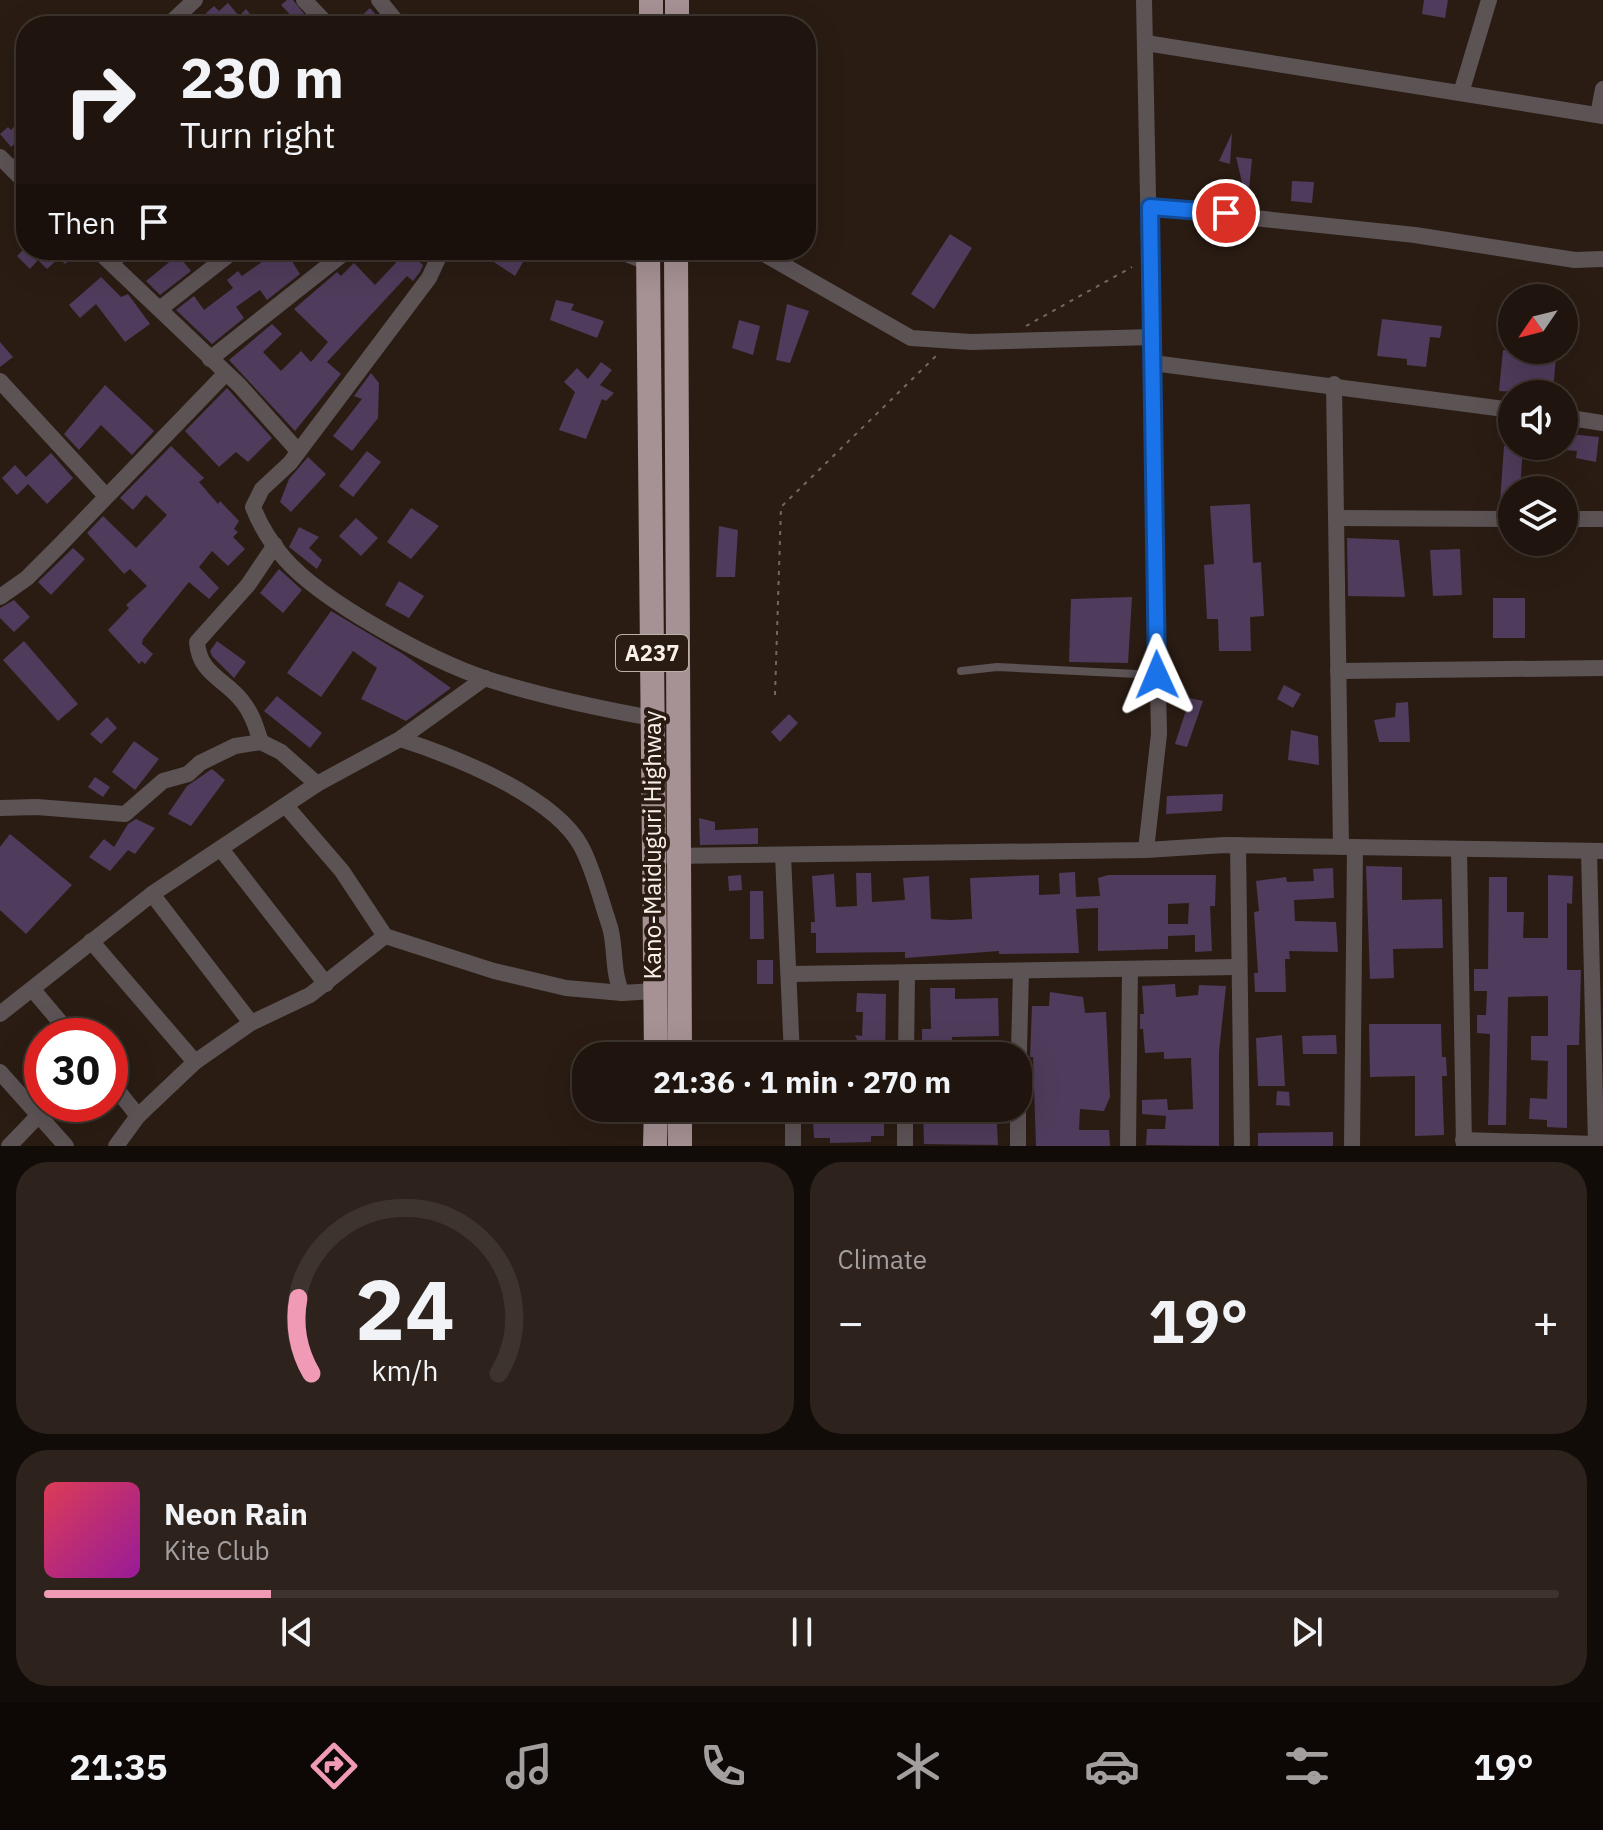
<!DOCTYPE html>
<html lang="en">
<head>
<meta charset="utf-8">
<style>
	:root { --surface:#20150e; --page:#2d221c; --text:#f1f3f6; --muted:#a29f9e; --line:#3d342e; --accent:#f09ab6 }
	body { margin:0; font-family:"IBM Plex Sans",sans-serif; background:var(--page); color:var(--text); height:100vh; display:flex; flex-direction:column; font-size:30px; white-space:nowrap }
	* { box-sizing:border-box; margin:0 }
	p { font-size:26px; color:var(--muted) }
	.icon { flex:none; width:44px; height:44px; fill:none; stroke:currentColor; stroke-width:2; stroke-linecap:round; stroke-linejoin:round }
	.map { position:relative; height:1146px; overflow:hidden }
	.sheet { display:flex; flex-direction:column; gap:16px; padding:16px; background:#120c08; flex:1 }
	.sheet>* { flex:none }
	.top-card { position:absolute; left:16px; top:16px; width:800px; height:244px; border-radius:32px; box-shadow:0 8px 32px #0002,0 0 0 2px var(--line); background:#20150e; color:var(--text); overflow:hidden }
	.needle { width:52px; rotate:235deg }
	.tools { position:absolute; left:1498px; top:284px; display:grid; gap:16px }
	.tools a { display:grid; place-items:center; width:80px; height:80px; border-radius:50%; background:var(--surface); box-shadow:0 8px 32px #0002,0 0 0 2px var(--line); font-size:40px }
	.speed { position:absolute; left:24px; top:1018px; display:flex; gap:16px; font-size:40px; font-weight:700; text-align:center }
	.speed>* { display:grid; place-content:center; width:104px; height:104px; border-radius:50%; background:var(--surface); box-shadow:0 8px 32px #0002,0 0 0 2px var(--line); line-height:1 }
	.speed .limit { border:12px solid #d22; background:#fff; color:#111 }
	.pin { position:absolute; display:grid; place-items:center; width:68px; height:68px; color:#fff; margin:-34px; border:4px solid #fff; border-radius:50%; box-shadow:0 2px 8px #0007 }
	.me { position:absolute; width:88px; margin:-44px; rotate:359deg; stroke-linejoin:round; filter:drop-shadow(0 0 6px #0008) }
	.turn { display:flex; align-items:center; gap:28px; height:168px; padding:0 32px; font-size:36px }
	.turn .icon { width:104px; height:104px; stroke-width:2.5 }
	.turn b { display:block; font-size:56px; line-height:68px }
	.then { display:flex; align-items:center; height:76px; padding:0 32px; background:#0003; gap:16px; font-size:30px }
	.big { font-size:60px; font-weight:700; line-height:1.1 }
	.sheet .widget { flex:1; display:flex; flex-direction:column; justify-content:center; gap:12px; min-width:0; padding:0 28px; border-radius:32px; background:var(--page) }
	.sheet .dial { align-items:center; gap:0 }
	.dial svg { height:208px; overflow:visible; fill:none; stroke:var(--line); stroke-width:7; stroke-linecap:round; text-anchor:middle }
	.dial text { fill:var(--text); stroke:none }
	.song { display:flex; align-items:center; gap:24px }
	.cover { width:96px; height:96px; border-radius:12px; background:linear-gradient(135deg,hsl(350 70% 55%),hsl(300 70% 35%)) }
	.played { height:8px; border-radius:4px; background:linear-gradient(90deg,var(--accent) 15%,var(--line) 15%) }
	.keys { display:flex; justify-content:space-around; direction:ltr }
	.heat { display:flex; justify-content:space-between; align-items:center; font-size:44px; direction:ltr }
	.sheet .tiles { flex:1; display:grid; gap:16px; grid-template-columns:1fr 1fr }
	.widget:last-child { grid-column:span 2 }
	.trip { position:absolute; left:572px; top:1042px; width:460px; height:80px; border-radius:32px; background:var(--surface); box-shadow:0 8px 32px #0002,0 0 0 2px var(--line); font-weight:700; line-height:80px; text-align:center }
	.tabs { display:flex; height:128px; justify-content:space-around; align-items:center; background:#0d0806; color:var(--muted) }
	.tabs .icon { width:56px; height:56px }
	.tabs .current { color:var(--accent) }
	.tabs b { font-size:36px; color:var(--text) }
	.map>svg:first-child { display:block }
	.building { fill:#4f3b5b; fill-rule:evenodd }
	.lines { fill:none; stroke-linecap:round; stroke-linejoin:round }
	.path { stroke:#756860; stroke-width:2; stroke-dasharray:4 6; stroke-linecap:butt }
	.service { stroke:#5c5355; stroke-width:8 }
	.minor { stroke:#5c5355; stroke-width:16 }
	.trunk { stroke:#a69194; stroke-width:24 }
	.route-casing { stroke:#114b97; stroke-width:20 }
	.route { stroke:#1a73e8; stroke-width:14 }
	.labels { text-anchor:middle; stroke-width:8; stroke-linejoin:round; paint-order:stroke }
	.shield { fill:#2a1c13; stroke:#bcb0aa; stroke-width:2 }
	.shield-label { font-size:22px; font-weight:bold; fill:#faf0ea }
	.street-label { font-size:24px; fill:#faf0ea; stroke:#2a1c13 }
</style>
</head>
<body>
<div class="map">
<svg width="1603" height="1146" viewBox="0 0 1603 1146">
	<rect width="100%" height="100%" fill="#2a1c13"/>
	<g class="building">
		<path d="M287 0H293L314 26H301L281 5Z"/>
		<path d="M1424 0H1448L1445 18 1422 14Z"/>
		<path d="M228 3 239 16 246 9 253 18 250 21 254 26H217L206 13 214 6 219 11Z"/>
		<path d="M370 8 386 26H362L357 20Z"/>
		<path d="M26 115V134L11 147 0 134 8 127 11 130Z"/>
		<path d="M1232 133 1230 164 1219 161Z"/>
		<path d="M1236 157 1252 159 1248 199H1246Z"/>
		<path d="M1292 181 1314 182 1312 203 1291 201Z"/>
		<path d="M950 234 972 248 934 309 911 294Z"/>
		<path d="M23 250H79L65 264 59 258 47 269 38 260 30 269 17 256Z"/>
		<path d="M260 250H285L300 274 267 300 260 290 236 307 244 318 212 344 176 310 194 296 204 310 233 288 227 280 238 271 242 276 266 259Z"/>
		<path d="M476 250H530L515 276Z"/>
		<path d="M407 251 423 265 420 272 413 281 407 276 327 362 341 374 295 431 229 360 272 324 282 334 263 352 281 371 301 351 311 362 328 342 294 309 337 272 341 276 354 263 375 285Z"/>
		<path d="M178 255 191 271 160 295 146 281Z"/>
		<path d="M101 277 121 297 128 294 150 324 125 342 96 304 80 318 69 305Z"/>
		<path d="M556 300 574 304 571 310 604 321 597 338 550 320Z"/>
		<path d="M787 304 809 311 790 363 776 360Z"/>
		<path d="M1382 319 1442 326 1440 338 1430 337 1426 367 1407 365V359L1377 356Z"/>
		<path d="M739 320 760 326 753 355 732 348Z"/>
		<path d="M0 342 13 357 0 367Z"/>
		<path d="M1503 350 1556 355 1553 394 1499 391Z"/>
		<path d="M601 362 612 370 600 385 614 393 606 401 602 399 586 439 559 430 575 392 564 382 577 368 588 379Z"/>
		<path d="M371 373 379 383 378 418 352 451 333 436 362 399 354 396Z"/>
		<path d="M105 385 154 431 132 455 101 425 79 450 64 434Z"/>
		<path d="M227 388 272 438 248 462 236 452 219 467 185 431Z"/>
		<path d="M1579 435 1599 437 1596 462 1576 458 1577 451 1564 450V436Z"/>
		<path d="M171 446 204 478 199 482 218 504 220 501 239 521 234 529 238 532 233 537 245 549 228 566 212 551 199 567 219 588 209 599 189 582 143 639 142 644 153 654 145 664 142 661 139 664 108 630 129 608 126 605 147 586 130 569 124 574 87 533 103 516 136 548 167 515 146 495 133 510 120 498Z"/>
		<path d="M1504 446H1523L1520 490H1512V504L1500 503Z"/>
		<path d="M367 451 381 462 353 497 339 486Z"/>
		<path d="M51 453 73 478 47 504 28 484 17 495 2 478 15 465 26 477Z"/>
		<path d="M308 457 326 474 291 512 280 502 289 479Z"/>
		<path d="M1250 504 1253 563 1261 562 1264 616 1250 617 1251 651H1219L1218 619H1207L1204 565 1214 564 1210 506Z"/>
		<path d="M411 508 439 526 411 559 387 542Z"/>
		<path d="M356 518 378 538 361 556 339 536Z"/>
		<path d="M719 526 738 530 735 577H716Z"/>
		<path d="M299 527 319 537 309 548 322 560 317 569 289 547Z"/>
		<path d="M1347 538 1399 540 1405 597 1348 596Z"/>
		<path d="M73 548 85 559 51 595 38 582Z"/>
		<path d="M1460 549 1462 595 1433 596 1430 550Z"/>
		<path d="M279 569 302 590 283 613 260 593Z"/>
		<path d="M399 581 424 596 409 618 385 605Z"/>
		<path d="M1132 597 1128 663 1069 662 1071 599Z"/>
		<rect x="1493" y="598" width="32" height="40"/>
		<path d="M14 600 30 617 14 632 0 618V608Z"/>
		<path d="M331 611 403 654 451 688 406 721 361 699 377 668 353 651 321 697 287 673Z"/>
		<path d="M24 641 78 704 58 721 3 660Z"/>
		<path d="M217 641 246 662 234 678 212 656 210 651Z"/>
		<path d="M1284 685 1301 694 1293 708 1277 699Z"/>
		<path d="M277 696 322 733 310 748 264 711Z"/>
		<path d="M1190 698 1203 701 1187 747 1175 744Z"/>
		<path d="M1408 702 1410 742H1379L1374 720 1395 717 1396 703Z"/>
		<path d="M789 714 798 723 780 742 771 732Z"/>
		<path d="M107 717 117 728 101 744 90 734Z"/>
		<path d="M1291 730 1318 736 1319 765 1288 760Z"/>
		<path d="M134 741 159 759 135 790 112 772Z"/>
		<path d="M212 769 225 780 191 826 168 814 187 786Z"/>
		<path d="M95 777 110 787 103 797 88 787Z"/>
		<path d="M1223 794 1222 811 1166 814 1167 796Z"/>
		<path d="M699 818 715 822V830L758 828V844L700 845Z"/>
		<path d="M136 819 155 828 135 854 128 850 110 871 89 857 104 839 114 847 128 824Z"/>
		<path d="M10 834 72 885 26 934 0 910V847Z"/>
		<path d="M1366 866 1402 867V900L1442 899 1443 948 1393 949 1394 978 1370 979Z"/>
		<path d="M1333 868 1334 898 1294 900 1295 921 1336 922 1338 952 1289 951 1290 959H1285L1286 992H1255L1254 973H1258L1254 912 1259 911 1256 881 1286 877 1287 882 1314 881 1313 869Z"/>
		<path d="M1075 872 1076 897 1100 896 1098 878 1108 875H1216L1215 906H1210L1212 951 1195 952V935L1168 936V949L1098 951V908L1076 909 1079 953 999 954V951L905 958V952L816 953V933H811V922H815L812 876 834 874 836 907 857 906 856 873H871L872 902 905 900 903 878 929 876 931 919 950 920 972 919 970 878 1039 875V895L1060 894 1059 873ZM1189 903 1188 924H1168V904Z"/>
		<path d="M741 875 742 890 729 891 728 876Z"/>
		<path d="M1548 875 1573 876 1572 904 1567 903V970H1581L1579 1045H1567V1128L1547 1127V1120L1529 1119 1530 1098 1547 1099 1548 1061 1531 1060V1036H1548V996L1508 997 1506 1125H1488L1490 1034 1477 1033V1015H1486L1487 991H1474V969H1488L1489 877H1507V912H1524L1523 938H1548Z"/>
		<path d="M750 891H763L764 939H750Z"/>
		<rect x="757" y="960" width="16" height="24"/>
		<path d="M1175 984 1176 997 1198 995 1199 985 1226 986 1219 1052V1146L1146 1145 1147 1129H1165L1166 1116 1142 1114V1100L1167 1099 1168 1110 1193 1109 1191 1058 1164 1059V1052L1145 1053 1143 1029H1140V1014H1144L1142 986Z"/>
		<path d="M930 988H955V999L998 998 999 1036 952 1037V1052L922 1051V1029H931Z"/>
		<path d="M1050 992 1083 997 1085 1013 1106 1012 1110 1097 1104 1111 1080 1109 1079 1130H1109L1110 1146H1036L1033 1057H1030L1032 1006H1049Z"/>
		<path d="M857 993 886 994 885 1056H864L855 1035 862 1036 863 1012H856Z"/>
		<path d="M1369 1024H1441L1442 1057H1446L1447 1076H1442L1444 1135 1415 1136V1076L1370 1077Z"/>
		<path d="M1282 1035 1285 1086H1258L1256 1038Z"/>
		<path d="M1336 1035 1337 1054H1303L1302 1036Z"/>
		<path d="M1277 1091 1289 1092 1290 1106 1276 1105Z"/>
		<path d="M828 1108H843V1119L884 1120V1136H871V1142L830 1143V1138H814L813 1120H829Z"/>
		<path d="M923 1108H996L998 1145 924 1144Z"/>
		<path d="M1333 1132V1146H1258V1133Z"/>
	</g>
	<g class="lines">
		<g class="path">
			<path d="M1026 326 1132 267"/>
			<path d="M775 695 781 507 937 355"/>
		</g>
		<path class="service" d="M961 671 997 667 1157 675"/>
		<g class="minor">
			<path d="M304 0 329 26"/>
			<path d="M379 0 400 26"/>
			<path d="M1144 0 1159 734 1146 850"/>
			<path d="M167 26 195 0"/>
			<path d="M266 26 268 25"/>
			<path d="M1146 43 1603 116"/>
			<path d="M1461 93 1489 0"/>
			<path d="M1598 115 1603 89"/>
			<path d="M0 157 26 183"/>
			<path d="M13 170 26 158"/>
			<path d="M1150 207 1415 235 1575 260 1603 259"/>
			<path d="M97 250 239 385 298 451"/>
			<path d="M442 250 429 278 290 463 262 489 253 507C260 525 271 543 284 558 322 602 432 661 487 679 541 696 597 708 652 718"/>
			<path d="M616 250 647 262"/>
			<path d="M757 250 911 338 971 342 1153 337"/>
			<path d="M112 262 124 250"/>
			<path d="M161 308 235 250"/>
			<path d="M210 359 348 250"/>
			<path d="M1153 363 1512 410"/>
			<path d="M0 381 106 496"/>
			<path d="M1334 384 1341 847"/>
			<path d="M1564 417 1603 423"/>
			<path d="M1336 518 1512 519"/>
			<path d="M1564 519H1603"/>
			<path d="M0 597 27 578 58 547 226 373"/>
			<path d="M1338 671 1603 668"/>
			<path d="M400 739C453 756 553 795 581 846 594 870 601 901 610 927 616 948 612 973 622 993L655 991"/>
			<path d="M261 742C256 727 252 713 242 701 225 679 199 674 197 642L248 585 275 545"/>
			<path d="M286 806 342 871 385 936 494 971 566 988 622 993"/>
			<path d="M0 808 37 807 125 814 163 781 188 774 200 763 235 746 261 742 281 752 317 784"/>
			<path d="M1238 845 1242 1146"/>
			<path d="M221 849 326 984"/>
			<path d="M1459 849 1464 1146"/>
			<path d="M1589 851 1596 1144H1603"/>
			<path d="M783 855 792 1056"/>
			<path d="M669 856 1146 850 1225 845 1603 851"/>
			<path d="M152 894 251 1023"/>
			<path d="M91 941 195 1062"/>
			<path d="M790 974 1238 967"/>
			<path d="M33 990 72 1036"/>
			<path d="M0 1014 152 894 317 784 400 739 485 678"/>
			<path d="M906 1056 907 974"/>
			<path d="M0 1072 66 1146"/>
			<path d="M110 1081 138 1116"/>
			<path d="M1018 1090 1021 971"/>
			<path d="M1018 1108V1146"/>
			<path d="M1463 1140 1596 1144"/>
			<path d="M9 1146 39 1115"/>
			<path d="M116 1146 138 1116 195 1062 251 1023 310 995 385 936"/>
			<path d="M793 1146V1108"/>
			<path d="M905 1146V1108"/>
			<path d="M1128 1146 1130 969"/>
			<path d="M1352 1146 1355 847"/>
		</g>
		<g class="trunk">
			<path d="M651 0V26"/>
			<path d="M677 26V0"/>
			<path d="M648 250 656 1056"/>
			<path d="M676 250 680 1056"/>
			<path d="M680 1108V1146"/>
			<path d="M655 1146 656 1108"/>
		</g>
	</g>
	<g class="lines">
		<g class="route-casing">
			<path id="route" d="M1157 675 1150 207 1226 213"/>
		</g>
		<use href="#route" class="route"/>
	</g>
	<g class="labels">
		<rect class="shield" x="616" y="635" width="72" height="36" rx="6"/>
		<g class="shield-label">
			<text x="652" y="661">A237</text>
		</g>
		<g class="street-label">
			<text transform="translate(653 845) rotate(-90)" y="8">Kano-Maiduguri Highway</text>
		</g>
	</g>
</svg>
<div class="tools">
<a><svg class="needle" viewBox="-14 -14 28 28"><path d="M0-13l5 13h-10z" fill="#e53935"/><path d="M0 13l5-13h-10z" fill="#a29f9e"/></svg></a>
<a><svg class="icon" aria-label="sound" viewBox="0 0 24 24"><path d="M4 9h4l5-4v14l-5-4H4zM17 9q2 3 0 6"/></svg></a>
<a><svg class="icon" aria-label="layers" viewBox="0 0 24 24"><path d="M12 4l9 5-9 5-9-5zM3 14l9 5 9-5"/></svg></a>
</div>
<div class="speed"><div class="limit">30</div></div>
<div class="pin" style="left:1226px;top:213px;background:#d93025"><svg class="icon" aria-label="arrive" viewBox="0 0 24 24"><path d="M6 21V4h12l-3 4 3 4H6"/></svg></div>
<svg class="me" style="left:1157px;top:675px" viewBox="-20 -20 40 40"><path d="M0-17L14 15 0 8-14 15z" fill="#1a73e8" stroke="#fff" stroke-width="4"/></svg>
<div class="trip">21:36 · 1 min · 270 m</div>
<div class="top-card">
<div class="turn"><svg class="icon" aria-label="right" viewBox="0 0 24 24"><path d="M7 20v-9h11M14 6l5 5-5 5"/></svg><div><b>230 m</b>Turn right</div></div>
<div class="then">Then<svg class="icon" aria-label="arrive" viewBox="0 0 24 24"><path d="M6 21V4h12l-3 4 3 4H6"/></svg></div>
</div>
</div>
<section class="sheet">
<div class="tiles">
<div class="widget dial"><svg viewBox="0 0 100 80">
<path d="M14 69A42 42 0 1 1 86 69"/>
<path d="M14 69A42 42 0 0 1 9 40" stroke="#f09ab6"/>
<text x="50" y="56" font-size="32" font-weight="700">24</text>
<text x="50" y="72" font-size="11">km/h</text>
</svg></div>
<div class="widget"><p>Climate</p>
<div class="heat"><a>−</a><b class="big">19°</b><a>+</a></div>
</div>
<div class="widget">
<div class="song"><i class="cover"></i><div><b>Neon Rain</b><p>Kite Club</p></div></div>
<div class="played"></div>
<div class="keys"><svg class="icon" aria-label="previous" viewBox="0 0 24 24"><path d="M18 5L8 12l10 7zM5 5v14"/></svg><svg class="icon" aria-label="pause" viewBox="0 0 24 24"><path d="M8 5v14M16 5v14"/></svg><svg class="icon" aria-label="next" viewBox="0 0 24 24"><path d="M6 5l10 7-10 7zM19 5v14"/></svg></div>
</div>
</div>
</section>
<nav class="tabs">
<b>21:35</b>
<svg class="icon current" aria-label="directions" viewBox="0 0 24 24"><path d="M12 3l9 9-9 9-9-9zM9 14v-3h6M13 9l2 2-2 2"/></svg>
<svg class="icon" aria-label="music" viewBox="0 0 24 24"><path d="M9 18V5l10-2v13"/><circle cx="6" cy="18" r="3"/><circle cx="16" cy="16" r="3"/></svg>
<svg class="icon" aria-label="phone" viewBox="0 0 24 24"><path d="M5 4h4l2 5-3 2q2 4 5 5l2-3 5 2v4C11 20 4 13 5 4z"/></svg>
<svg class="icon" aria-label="climate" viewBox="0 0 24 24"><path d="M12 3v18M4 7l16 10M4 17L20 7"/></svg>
<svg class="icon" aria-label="car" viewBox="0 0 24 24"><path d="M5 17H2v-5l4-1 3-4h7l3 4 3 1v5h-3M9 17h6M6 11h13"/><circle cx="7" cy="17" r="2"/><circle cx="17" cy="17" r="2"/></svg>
<svg class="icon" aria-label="filters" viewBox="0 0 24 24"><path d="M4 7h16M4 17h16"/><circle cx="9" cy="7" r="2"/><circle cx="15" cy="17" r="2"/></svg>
<b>19°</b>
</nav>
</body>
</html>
